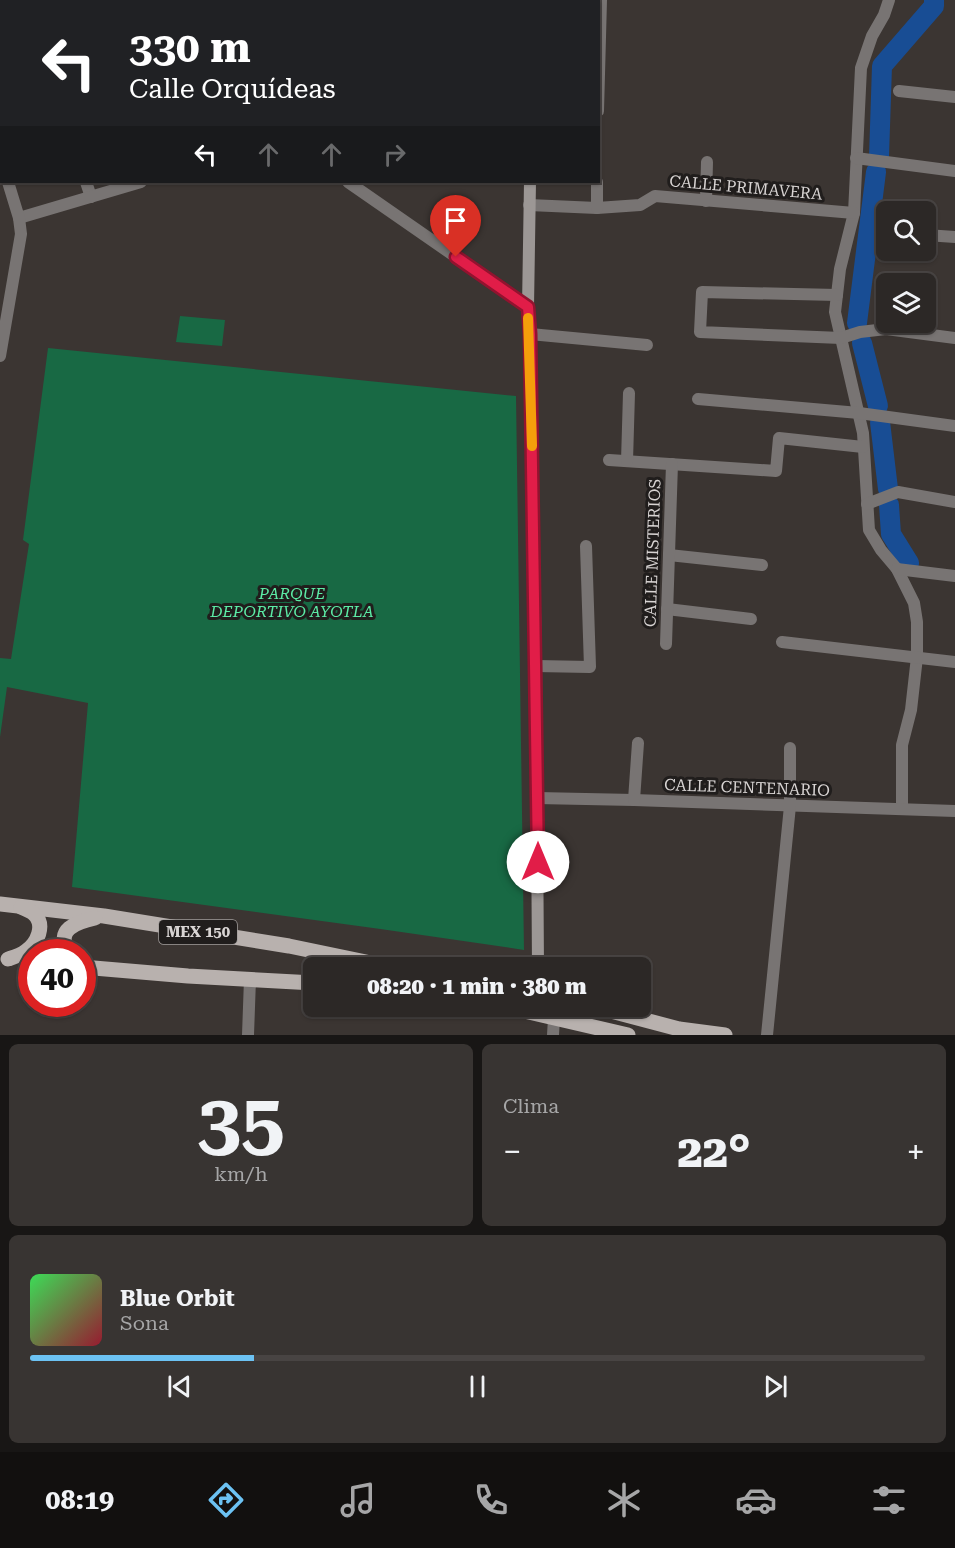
<!DOCTYPE html>
<html lang="es">
<head>
<meta charset="utf-8">
<style>
	:root { --surface:#2c2826; --page:#383432; --text:#f1f3f6; --muted:#a6a6a7; --line:#484443; --accent:#6cc2f3 }
	body { margin:0; font-family:"Roboto Serif",serif; background:var(--page); color:var(--text); height:100vh; display:flex; flex-direction:column; font-size:22px; white-space:nowrap }
	* { box-sizing:border-box; margin:0 }
	p { font-size:20px; color:var(--muted) }
	.icon { flex:none; width:33px; height:33px; fill:none; stroke:currentColor; stroke-width:2; stroke-linecap:round; stroke-linejoin:round }
	.map { position:relative; height:1035px; overflow:hidden }
	.panel { display:flex; flex-direction:column; gap:9px; padding:9px; background:#181615; flex:1 }
	.panel>* { flex:none }
	.hud { position:absolute; left:0px; top:0px; width:600px; height:183px; box-shadow:0 2px 4px #0004,0 0 0 2px var(--line); background:#202124; color:#fff; overflow:hidden }
	.tools { position:absolute; left:876px; top:201px; display:grid; gap:12px }
	.tools a { display:grid; place-items:center; width:60px; height:60px; border-radius:9px; background:var(--surface); box-shadow:0 2px 4px #0004,0 0 0 2px var(--line); font-size:30px }
	.speed { position:absolute; left:18px; top:939px; display:flex; gap:12px; font-size:30px; font-weight:700; text-align:center }
	.speed>* { display:grid; place-content:center; width:78px; height:78px; border-radius:50%; background:var(--surface); box-shadow:0 2px 4px #0004,0 0 0 2px var(--line); line-height:1 }
	.speed .limit { border:9px solid #d22; background:#fff; color:#111 }
	.pin { position:absolute; display:grid; place-items:center; width:51px; height:51px; color:#fff; margin:-62px -26px; border-radius:50% 50% 50% 0; rotate:-45deg; box-shadow:0 0 6px #0007 }
	.pin .icon { rotate:45deg }
	.me { position:absolute; width:66px; margin:-33px; rotate:0deg; stroke-linejoin:round; filter:drop-shadow(0 0 4px #0008) }
	.turn { display:flex; align-items:center; gap:21px; height:126px; padding:0 30px; font-size:27px }
	.turn .icon { width:78px; height:78px; stroke-width:2.5 }
	.turn b { display:block; font-size:42px; line-height:51px }
	.lanes { display:flex; align-items:center; height:57px; padding:0 30px; background:#0003; justify-content:center; gap:30px; direction:ltr }
	.lanes .off { opacity:.35 }
	.big { font-size:45px; font-weight:800; line-height:1.1 }
	.panel .card { flex:1; display:flex; flex-direction:column; justify-content:center; gap:9px; min-width:0; padding:0 21px; border-radius:9px; background:var(--page) }
	.panel .dial { align-items:center; gap:0 }
	.dial b { font-size:78px; line-height:1 }
	.song { display:flex; align-items:center; gap:18px }
	.cover { width:72px; height:72px; border-radius:9px; background:linear-gradient(135deg,hsl(130 70% 55%),hsl(350 70% 35%)) }
	.played { height:6px; border-radius:3px; background:linear-gradient(90deg,var(--accent) 25%,var(--line) 25%) }
	.keys { display:flex; justify-content:space-around; direction:ltr }
	.heat { display:flex; justify-content:space-between; align-items:center; font-size:33px; direction:ltr }
	.panel .tiles { flex:1; display:grid; gap:9px; grid-template-columns:1fr 1fr }
	.card:last-child { grid-column:span 2 }
	.trip { position:absolute; left:303px; top:957px; width:348px; height:60px; border-radius:9px; background:var(--surface); box-shadow:0 2px 4px #0004,0 0 0 2px var(--line); font-weight:800; line-height:60px; text-align:center }
	.tabs { display:flex; height:96px; justify-content:space-around; align-items:center; background:#12100f; color:var(--muted) }
	.tabs .icon { width:42px; height:42px }
	.tabs .active { color:var(--accent) }
	.tabs b { font-size:27px; color:var(--text) }
	.map>svg:first-child { display:block }
	.green { fill:#186944 }
	.lines { fill:none; stroke-linecap:round; stroke-linejoin:round }
	.river { stroke:#184d94; stroke-width:20 }
	.street { stroke:#787473; stroke-width:12 }
	.secondary { stroke:#9c9795; stroke-width:12 }
	.primary { stroke:#b8b1ae; stroke-width:15 }
	.route-casing { stroke:#92132f; stroke-width:15 }
	.route { stroke:#e11d48; stroke-width:10 }
	.slow { stroke:#f59e0b; stroke-width:10 }
	.labels { text-anchor:middle; stroke-width:6; stroke-linejoin:round; paint-order:stroke }
	.shield { fill:#201d1c; stroke:#a19d9c; stroke-width:1.5 }
	.shield-label { font-size:15px; font-weight:bold; fill:#d8d4d3 }
	.street-label { font-size:16px; fill:#d8d4d3; stroke:#201d1c }
	.park-label { font-size:16px; font-style:italic; fill:#5ceca6; stroke:#201d1c }
</style>
</head>
<body>
<div class="map">
<svg width="955" height="1035" viewBox="0 0 955 1035">
	<rect width="100%" height="100%" fill="#3b3532"/>
	<g class="green">
		<path d="M180 316 225 320 222 346 176 342Z"/>
		<path d="M48 348 516 396 524 950C374 927 223 908 72 887L88 703 7 687 0 737V658L11 659 29 544 23 540Z"/>
	</g>
	<g class="lines">
		<g class="river">
			<path d="M879 157 882 66 934 6V0"/>
			<path d="M857 323 876 172"/>
			<path d="M862 343 878 406"/>
			<path d="M880 422 888 489"/>
			<path d="M889 505 891 534 909 563"/>
		</g>
		<g class="street">
			<path d="M31 0V2"/>
			<path d="M106 0 107 2"/>
			<path d="M184 0V2"/>
			<path d="M261 0 262 2"/>
			<path d="M341 0V2"/>
			<path d="M418 0 419 2"/>
			<path d="M889 0 884 15 872 36 861 68 854 213 840 269 835 312 863 433 869 530 881 550 897 569 914 603 917 622V657L911 710 902 745V809"/>
			<path d="M899 91 955 97"/>
			<path d="M598 111 601 0"/>
			<path d="M0 154 2 159"/>
			<path d="M856 158 955 171"/>
			<path d="M86 182 91 197"/>
			<path d="M348 182 528 307"/>
			<path d="M706 201 707 162"/>
			<path d="M529 205 597 208 640 205 655 196 854 213"/>
			<path d="M597 208V182"/>
			<path d="M19 218 141 182"/>
			<path d="M926 235 955 237"/>
			<path d="M837 295 702 292 700 332 841 338 860 332 886 329 955 338"/>
			<path d="M530 334 647 345"/>
			<path d="M0 356 21 234 19 218 8 182"/>
			<path d="M698 399 859 413 955 426"/>
			<path d="M609 460 776 471 779 438 863 447"/>
			<path d="M627 461 629 393"/>
			<path d="M867 504 898 492 955 502"/>
			<path d="M669 555 762 565"/>
			<path d="M897 569 955 576"/>
			<path d="M667 609 751 619"/>
			<path d="M782 642 955 662"/>
			<path d="M666 644 672 464"/>
			<path d="M536 666 590 667 586 546"/>
			<path d="M537 798 634 800 955 811"/>
			<path d="M634 800 638 743"/>
			<path d="M248 1035 250 979"/>
			<path d="M553 1035 554 1018"/>
			<path d="M767 1035 790 806V748"/>
		</g>
		<g class="secondary">
			<path d="M497 0V2"/>
			<path d="M530 182 528 307 530 334 536 666 538 968"/>
		</g>
		<g class="primary">
			<path d="M0 904 104 916 289 946 395 968"/>
			<path d="M70 952C53 930 77 922 95 918"/>
			<path d="M8 959C14 957 21 955 26 951 37 944 46 925 34 914 31 911 25 909 21 907"/>
			<path d="M82 967 188 976 314 983"/>
			<path d="M503 1006 628 1035"/>
			<path d="M592 1006 679 1029 725 1035"/>
		</g>
	</g>
	<g class="lines">
		<g class="route-casing">
			<path id="route" d="M456 257 528 307 530 334 538 862"/>
		</g>
		<use href="#route" class="route"/>
		<path class="slow" d="M528 318 532 446"/>
	</g>
	<g class="labels">
		<rect class="shield" x="159" y="920" width="78" height="24" rx="4.5"/>
		<g class="shield-label">
			<text x="198" y="937">MEX 150</text>
		</g>
		<g class="street-label">
			<text transform="translate(746 187) rotate(5)" y="6">CALLE PRIMAVERA</text>
			<text transform="translate(652 553) rotate(-88)" y="6">CALLE MISTERIOS</text>
			<text transform="translate(747 787) rotate(2)" y="6">CALLE CENTENARIO</text>
		</g>
		<g class="park-label">
			<text x="292" y="599">PARQUE<tspan x="292" dy="18">DEPORTIVO AYOTLA</tspan></text>
		</g>
	</g>
</svg>
<div class="tools">
<a><svg class="icon" aria-label="search" viewBox="0 0 24 24"><circle cx="10" cy="10" r="6"/><path d="M15 15l6 6"/></svg></a>
<a><svg class="icon" aria-label="layers" viewBox="0 0 24 24"><path d="M12 4l9 5-9 5-9-5zM3 14l9 5 9-5"/></svg></a>
</div>
<div class="speed"><div class="limit">40</div></div>
<div class="pin" style="left:456px;top:257px;background:#d93025"><svg class="icon" aria-label="arrive" viewBox="0 0 24 24"><path d="M6 21V4h12l-3 4 3 4H6"/></svg></div>
<svg class="me" style="left:538px;top:862px" viewBox="-20 -20 40 40"><circle r="19" fill="#fff"/><path d="M0-13L10 11 0 6-10 11z" fill="#e11d48"/></svg>
<div class="trip">08:20 · 1 min · 380 m</div>
<div class="hud">
<div class="turn"><svg class="icon" aria-label="left" viewBox="0 0 24 24"><path d="M17 20v-9H6M10 6l-5 5 5 5"/></svg><div><b>330 m</b>Calle Orquídeas</div></div>
<div class="lanes"><svg class="icon" aria-label="left" viewBox="0 0 24 24"><path d="M17 20v-9H6M10 6l-5 5 5 5"/></svg><svg class="icon off" aria-label="ahead" viewBox="0 0 24 24"><path d="M12 20V5M6 11l6-6 6 6"/></svg><svg class="icon off" aria-label="ahead" viewBox="0 0 24 24"><path d="M12 20V5M6 11l6-6 6 6"/></svg><svg class="icon off" aria-label="right" viewBox="0 0 24 24"><path d="M7 20v-9h11M14 6l5 5-5 5"/></svg></div>
</div>
</div>
<section class="panel">
<div class="tiles">
<div class="card dial"><b>35</b><p>km/h</p></div>
<div class="card"><p>Clima</p>
<div class="heat"><a>−</a><b class="big">22°</b><a>+</a></div>
</div>
<div class="card">
<div class="song"><i class="cover"></i><div><b>Blue Orbit</b><p>Sona</p></div></div>
<div class="played"></div>
<div class="keys"><svg class="icon" aria-label="previous" viewBox="0 0 24 24"><path d="M18 5L8 12l10 7zM5 5v14"/></svg><svg class="icon" aria-label="pause" viewBox="0 0 24 24"><path d="M8 5v14M16 5v14"/></svg><svg class="icon" aria-label="next" viewBox="0 0 24 24"><path d="M6 5l10 7-10 7zM19 5v14"/></svg></div>
</div>
</div>
</section>
<nav class="tabs">
<b>08:19</b>
<svg class="icon active" aria-label="directions" viewBox="0 0 24 24"><path d="M12 3l9 9-9 9-9-9zM9 14v-3h6M13 9l2 2-2 2"/></svg>
<svg class="icon" aria-label="music" viewBox="0 0 24 24"><path d="M9 18V5l10-2v13"/><circle cx="6" cy="18" r="3"/><circle cx="16" cy="16" r="3"/></svg>
<svg class="icon" aria-label="phone" viewBox="0 0 24 24"><path d="M5 4h4l2 5-3 2q2 4 5 5l2-3 5 2v4C11 20 4 13 5 4z"/></svg>
<svg class="icon" aria-label="climate" viewBox="0 0 24 24"><path d="M12 3v18M4 7l16 10M4 17L20 7"/></svg>
<svg class="icon" aria-label="car" viewBox="0 0 24 24"><path d="M5 17H2v-5l4-1 3-4h7l3 4 3 1v5h-3M9 17h6M6 11h13"/><circle cx="7" cy="17" r="2"/><circle cx="17" cy="17" r="2"/></svg>
<svg class="icon" aria-label="filters" viewBox="0 0 24 24"><path d="M4 7h16M4 17h16"/><circle cx="9" cy="7" r="2"/><circle cx="15" cy="17" r="2"/></svg>
</nav>
</body>
</html>
